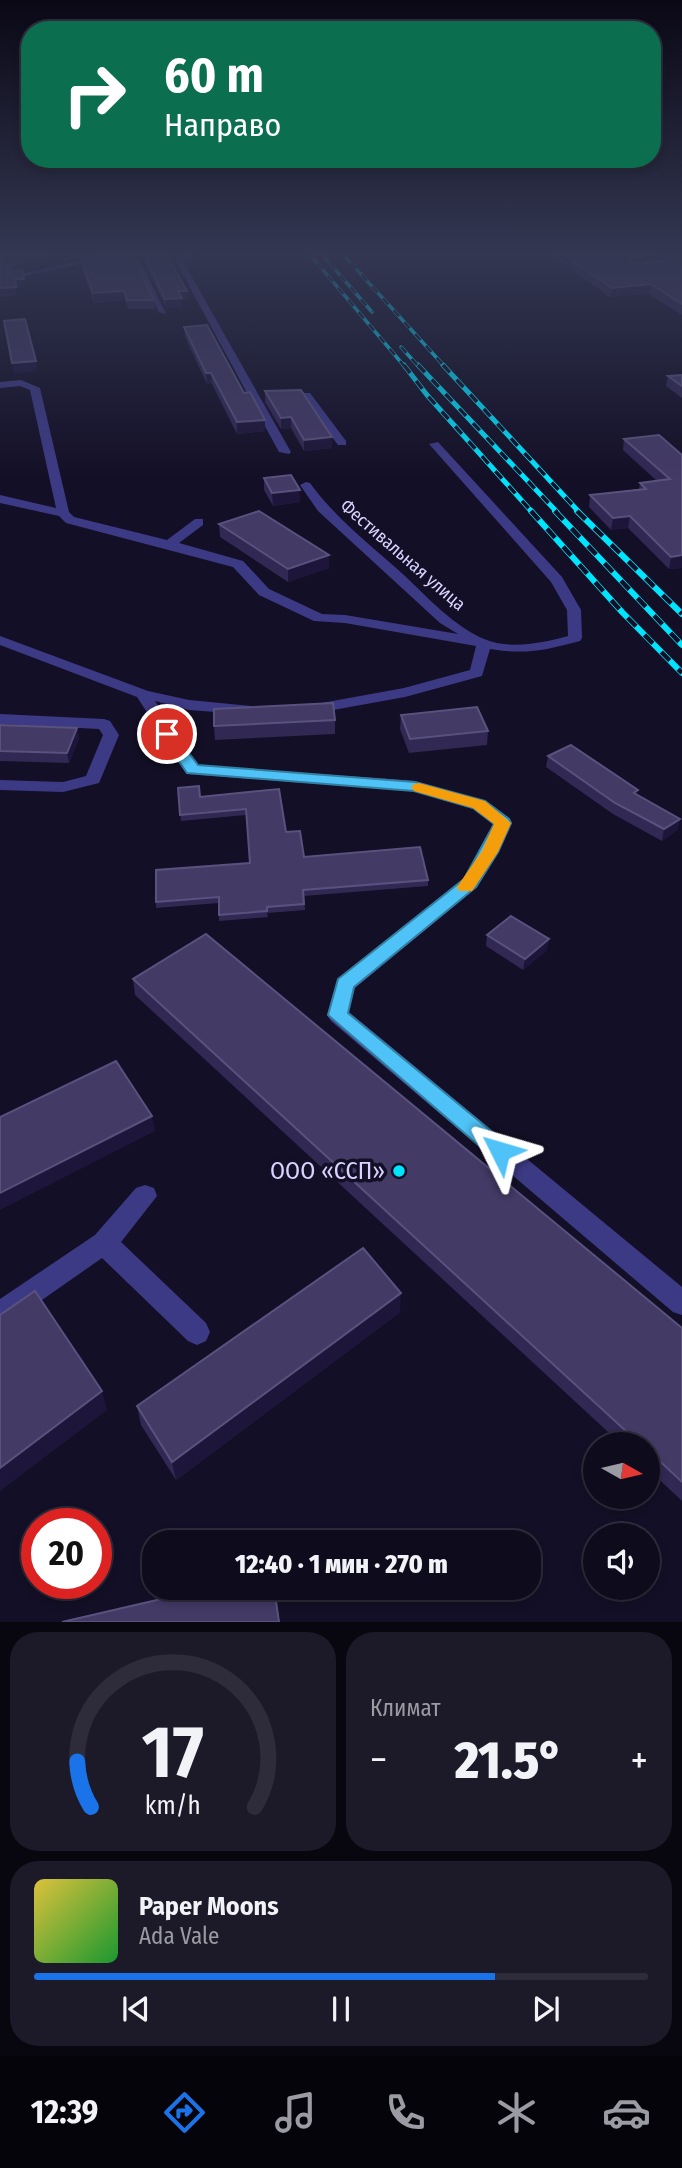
<!DOCTYPE html>
<html lang="ru">
<head>
<meta charset="utf-8">
<style>
	:root { --surface:#0e0b1c; --page:#1c1929; --text:#f1f3f6; --muted:#9b9ba3; --line:#2e2b3b; --accent:#1a73e8 }
	body { margin:0; font-family:"Fira Sans Condensed",sans-serif; background:var(--page); color:var(--text); height:100vh; display:flex; flex-direction:column; font-size:26px; white-space:nowrap }
	* { box-sizing:border-box; margin:0 }
	p { font-size:23px; color:var(--muted) }
	.icon { flex:none; width:38px; height:38px; fill:none; stroke:currentColor; stroke-width:2; stroke-linecap:round; stroke-linejoin:round }
	.map { position:relative; height:1622px; overflow:hidden }
	.panel { display:flex; flex-direction:column; gap:10px; padding:10px; background:#08060f; flex:1 }
	.panel>* { flex:none }
	.guide { position:absolute; left:21px; top:21px; width:640px; height:147px; border-radius:28px; box-shadow:0 4px 10px #0003,0 0 0 2px var(--line); background:#0b6e4f; color:#fff; overflow:hidden }
	.needle { width:46px; rotate:98deg }
	.buttons { position:absolute; left:583px; top:1432px; display:grid; gap:14px }
	.buttons a { display:grid; place-items:center; width:77px; height:77px; border-radius:50%; background:var(--surface); box-shadow:0 4px 10px #0003,0 0 0 2px var(--line); font-size:35px }
	.speed { position:absolute; left:21px; top:1508px; display:flex; gap:14px; font-size:35px; font-weight:700; text-align:center }
	.speed>* { display:grid; place-content:center; width:91px; height:91px; border-radius:50%; background:var(--surface); box-shadow:0 4px 10px #0003,0 0 0 2px var(--line); line-height:1 }
	.speed .limit { border:10px solid #d22; background:#fff; color:#111 }
	.pin { position:absolute; display:grid; place-items:center; width:60px; height:60px; color:#fff; margin:-30px; border:4px solid #fff; border-radius:50%; box-shadow:0 2px 7px #0007 }
	.me { position:absolute; width:77px; margin:-38px; rotate:310deg; stroke-linejoin:round; filter:drop-shadow(0 0 5px #0008) }
	.turn { display:flex; align-items:center; gap:24px; height:147px; padding:0 28px; font-size:32px }
	.turn .icon { width:91px; height:91px; stroke-width:2.5 }
	.turn b { display:block; font-size:49px; line-height:60px }
	.big { font-size:52px; font-weight:800; line-height:1.1 }
	.panel .widget { flex:1; display:flex; flex-direction:column; justify-content:center; gap:10px; min-width:0; padding:0 24px; border-radius:28px; background:var(--page) }
	.panel .dial { align-items:center; gap:0 }
	.dial svg { height:182px; overflow:visible; fill:none; stroke:var(--line); stroke-width:7; stroke-linecap:round; text-anchor:middle }
	.dial text { fill:var(--text); stroke:none }
	.song { display:flex; align-items:center; gap:21px }
	.cover { width:84px; height:84px; border-radius:10px; background:linear-gradient(135deg,hsl(50 70% 55%),hsl(130 70% 35%)) }
	.played { height:7px; border-radius:4px; background:linear-gradient(90deg,var(--accent) 75%,var(--line) 75%) }
	.keys { display:flex; justify-content:space-around; direction:ltr }
	.heat { display:flex; justify-content:space-between; align-items:center; font-size:38px; direction:ltr }
	.panel .tiles { flex:1; display:grid; gap:10px; grid-template-columns:1fr 1fr }
	.widget:last-child { grid-column:span 2 }
	.trip { position:absolute; left:142px; top:1530px; width:399px; height:70px; border-radius:28px; background:var(--surface); box-shadow:0 4px 10px #0003,0 0 0 2px var(--line); font-weight:800; line-height:70px; text-align:center }
	.tab-bar { display:flex; height:112px; justify-content:space-around; align-items:center; background:#06040b; color:var(--muted) }
	.tab-bar .icon { width:49px; height:49px }
	.tab-bar .active { color:var(--accent) }
	.tab-bar b { font-size:32px; color:var(--text) }
	.map>svg:first-child { display:block }
	.lines { fill:none; stroke-linecap:round; stroke-linejoin:round }
	.minor { fill:#3d3a85; fill-rule:evenodd }
	.rail-far2-casing { stroke:#00e5ff; stroke-width:3.5 }
	.rail-far1-casing { stroke:#00e5ff; stroke-width:5 }
	.rail-casing { stroke:#00e5ff; stroke-width:6 }
	.rail-far2 { stroke:#130f26; stroke-width:2.5; stroke-dasharray:8; stroke-linecap:butt }
	.rail-far1 { stroke:#130f26; stroke-width:3.5; stroke-dasharray:10; stroke-linecap:butt }
	.rail { stroke:#130f26; stroke-width:4.5; stroke-dasharray:12; stroke-linecap:butt }
	.wall { fill:#312854 }
	.shaded-wall { fill:#1d163a }
	.building { fill:#433a66; stroke:#5a527e; stroke-width:2 }
	.route { fill:#4fc3f7; stroke:#337fa1; stroke-width:2 }
	.slow { fill:#f59e0b }
	.poi-dot { fill:#00e5ff; stroke:#130f26; stroke-width:2.5 }
	.labels { text-anchor:middle; stroke-width:7; stroke-linejoin:round; paint-order:stroke }
	.far-street-label { font-size:18px; fill:#d9d4ff; stroke:#130f26 }
	.near-poi-label { font-size:24px; fill:#d9d4ff; stroke:#130f26; text-anchor:end }
</style>
</head>
<body>
<div class="map">
<svg width="682" height="1622" viewBox="0 0 682 1622">
	<rect width="100%" height="100%" fill="#130f26"/>
	<g class="lines">
		<g class="minor">
			<path d="M141 251H172L105 259 16 278 12 276 105 255Z"/>
			<path d="M183 251H191L194 255 184 263 291 452 289 454 279 452 176 262 185 255Z"/>
			<path d="M133 258 140 260 166 314 159 312Z"/>
			<path d="M21 380 40 388 69 512 74 517 167 540 195 519H203V525L179 543 243 561 269 589 322 614 345 615 458 634 440 623 318 511 300 485 306 482 310 483C336 519 372 546 405 576 428 598 454 626 484 639 510 650 542 643 568 636L567 610 551 582 429 444 438 442 562 577 581 610 582 638 580 641C546 650 526 655 490 649L482 676 405 697 311 714 305 712 303 709 305 706 404 688 470 670 476 646 345 623 314 621 259 595 233 567 66 523 59 516 0 503V495L56 508 30 390 20 386 0 388V382Z"/>
			<path d="M277 393H310L346 441V445H338L303 398H281L276 395Z"/>
			<path d="M0 636 148 691 189 700 262 707 264 710 256 715 189 710 155 701 198 765 415 781 485 801 509 819 512 823 499 852 477 887 355 988 349 1012 682 1287V1315L673 1312 331 1021 327 1015 338 979 463 879 481 851 493 824 473 809 414 791 187 774 137 697 0 645Z"/>
			<path d="M0 714 104 719 110 721 119 735 99 783 63 792 0 790V780L63 782 86 776 103 735 99 729 0 724Z"/>
			<path d="M145 1185 154 1188 157 1196 121 1242 206 1323 210 1332 206 1341 197 1345 188 1341 102 1258 9 1323 0 1327V1299L95 1235 136 1188Z"/>
		</g>
		<g class="rail-far2-casing">
			<g id="rail-far2">
				<path d="M307 251 405 367"/>
				<path d="M319 251 372 312"/>
				<path d="M340 251 445 367"/>
				<path d="M401 347 419 367"/>
			</g>
		</g>
		<g class="rail-far1-casing">
			<g id="rail-far1">
				<path d="M404 365 427 395 532 512"/>
				<path d="M418 365 557 512"/>
				<path d="M443 365 579 512"/>
			</g>
		</g>
		<g class="rail-casing">
			<g id="rail">
				<path d="M531 511 622 612 682 673"/>
				<path d="M555 511 682 645"/>
				<path d="M577 511 682 614"/>
			</g>
		</g>
		<use href="#rail-far2" class="rail-far2"/>
		<use href="#rail-far1" class="rail-far1"/>
		<use href="#rail" class="rail"/>
	</g>
	<g class="wall">
		<path d="M545 251H682V258L663 260 682 258V315L649 294 610 297Z"/>
		<path d="M144 255 188 300H182V307L166 308 145 264Z"/>
		<path d="M81 259 154 300 155 309H128L125 300 94 303 82 268Z"/>
		<path d="M184 327 244 393 265 420V431L237 434 212 384H207L185 337Z"/>
		<path d="M682 375V398L666 386 668 376Z"/>
		<path d="M265 391 332 448 304 451 291 428 281 429 265 402Z"/>
		<path d="M624 439 682 455V568L669 569 628 528 611 530 589 507 590 495 639 489 640 483 657 481 623 450Z"/>
		<path d="M264 478 300 502 273 506 264 490Z"/>
		<path d="M219 524 329 568 288 582 220 537Z"/>
		<path d="M401 715 488 731 487 745 409 753 400 729Z"/>
		<path d="M335 720V734L215 740 214 726Z"/>
		<path d="M0 725 77 728 79 738 69 763 0 761Z"/>
		<path d="M548 756 637 795 680 819 677 830 662 841 613 814 546 767Z"/>
		<path d="M178 788 200 797 279 789 286 832 304 857 428 880V886L304 896 305 910 267 913 268 917 219 921V903L156 908V902L250 863 246 815 181 821Z"/>
		<path d="M487 935 547 950 523 970 486 946Z"/>
		<path d="M133 979 682 1328V1501L648 1469V1444H621L135 995Z"/>
		<path d="M400 1312 176 1480 141 1425 137 1406Z"/>
	</g>
	<g class="shaded-wall">
		<path d="M93 251H118L93 255Z"/>
		<path d="M665 251H682V257L631 265 630 260 632 257Z"/>
		<path d="M43 258 44 266 23 268 21 259Z"/>
		<path d="M22 262 23 271 10 275 8 266Z"/>
		<path d="M15 279H24L25 287 16 288 17 296 0 297V288Z"/>
		<path d="M651 284 649 294 610 297 612 288Z"/>
		<path d="M124 291 125 300 94 303 93 293Z"/>
		<path d="M178 291H187L188 300H182V307L166 308 165 299Z"/>
		<path d="M36 361 37 371 14 374 12 363Z"/>
		<path d="M206 373H211L212 384H207Z"/>
		<path d="M291 417V428L281 429V418Z"/>
		<path d="M265 420V431L237 434V422Z"/>
		<path d="M332 437V448L304 451V440Z"/>
		<path d="M300 490V502L273 506 272 493Z"/>
		<path d="M630 516 628 528 611 530 613 518Z"/>
		<path d="M329 555V568L288 582V569Z"/>
		<path d="M682 555V568L669 569 671 557Z"/>
		<path d="M77 728 79 738 69 763 67 753Z"/>
		<path d="M680 819 677 830 662 841 664 829Z"/>
		<path d="M549 939 547 950 523 970 525 959Z"/>
		<path d="M152 1116 155 1131 0 1210V1193Z"/>
		<path d="M401 1293 400 1312 176 1480 172 1462Z"/>
		<path d="M102 1391 107 1410 0 1491V1468Z"/>
	</g>
	<g class="building">
		<path d="M0 251H39L43 258 21 259 22 262 8 266 13 272 23 270 24 279H15L16 287 0 288Z"/>
		<path d="M121 251H130L154 300H127L124 291 93 293 81 259Z"/>
		<path d="M558 251H665L632 257 630 260 637 264 682 258V304L651 284 612 288Z"/>
		<path d="M166 253 187 291H178L182 298 165 299 144 255Z"/>
		<path d="M25 319 36 361 12 363 4 321Z"/>
		<path d="M207 325 244 393 250 392 265 420 237 422 211 373H206L184 327Z"/>
		<path d="M682 375V386L668 376Z"/>
		<path d="M301 390 332 437 304 440 291 417 281 418 265 391Z"/>
		<path d="M659 435 682 455V555L671 557 630 516 613 518 590 495 646 489 640 483 670 479 624 439Z"/>
		<path d="M291 475 300 490 272 493 264 478Z"/>
		<path d="M259 511 329 555 288 569 219 524Z"/>
		<path d="M333 703 335 720 214 726V709Z"/>
		<path d="M477 707 488 731 410 739 401 715Z"/>
		<path d="M0 725 77 728 67 753 0 751Z"/>
		<path d="M571 745 638 790 634 793 680 819 664 829 615 803 548 756Z"/>
		<path d="M199 786 200 797 279 789 286 832 300 831 304 857 420 847 428 880 303 890 304 904 267 907V911L219 915V897L156 902V870L250 863 246 809 180 815 178 788Z"/>
		<path d="M511 916 549 939 525 959 487 935Z"/>
		<path d="M206 934 682 1328V1482L648 1450V1444H640L133 979Z"/>
		<path d="M116 1061 152 1116 0 1193V1117Z"/>
		<path d="M363 1248 401 1293 172 1462 137 1406Z"/>
		<path d="M35 1291 102 1391 0 1468V1315Z"/>
		<path d="M213 1587H274L279 1622H62Z"/>
	</g>
	<linearGradient id="sky" x2="0" y2="1"><stop stop-color="#0a0815"/><stop offset="0.53" stop-color="#333752"/><stop offset="1" stop-color="#333752" stop-opacity="0"/></linearGradient>
	<rect width="682" height="478" fill="url(#sky)"/>
	<path class="route" d="M167 730 172 731 198 765 415 782 485 801 509 819 511 823 498 852 476 887 354 987 348 1013 507 1144 510 1151 507 1157 500 1160 492 1157 328 1015 338 979 464 879 494 824 473 808 414 791 187 773 160 734Z"/>
	<path class="slow" d="M419 783 485 801 511 823 498 852 472 891H459L457 887 482 851 494 824 473 808 414 791 411 787 414 784Z"/>
	<circle class="poi-dot" cx="399" cy="1171" r="7"/>
	<g class="labels">
		<g class="far-street-label">
			<text transform="translate(403 555) rotate(41)" y="6">Фестивальная улица</text>
		</g>
		<g class="near-poi-label">
			<text x="385" y="1179">ООО «ССП»</text>
		</g>
	</g>
</svg>
<div class="buttons">
<a><svg class="needle" viewBox="-14 -14 28 28"><path d="M0-13l5 13h-10z" fill="#e53935"/><path d="M0 13l5-13h-10z" fill="#9b9ba3"/></svg></a>
<a><svg class="icon" aria-label="sound" viewBox="0 0 24 24"><path d="M4 9h4l5-4v14l-5-4H4zM17 9q2 3 0 6"/></svg></a>
</div>
<div class="speed"><div class="limit">20</div></div>
<div class="pin" style="left:167px;top:734px;background:#d93025"><svg class="icon" aria-label="arrive" viewBox="0 0 24 24"><path d="M6 21V4h12l-3 4 3 4H6"/></svg></div>
<svg class="me" style="left:500px;top:1151px" viewBox="-20 -20 40 40"><path d="M0-17L14 15 0 8-14 15z" fill="#4fc3f7" stroke="#fff" stroke-width="4"/></svg>
<div class="trip">12:40 · 1 мин · 270 m</div>
<div class="guide">
<div class="turn"><svg class="icon" aria-label="right" viewBox="0 0 24 24"><path d="M7 20v-9h11M14 6l5 5-5 5"/></svg><div><b>60 m</b>Направо</div></div>
</div>
</div>
<section class="panel">
<div class="tiles">
<div class="widget dial"><svg viewBox="0 0 100 80">
<path d="M14 69A42 42 0 1 1 86 69"/>
<path d="M14 69A42 42 0 0 1 8 49" stroke="#1a73e8"/>
<text x="50" y="56" font-size="32" font-weight="700">17</text>
<text x="50" y="72" font-size="11">km/h</text>
</svg></div>
<div class="widget"><p>Климат</p>
<div class="heat"><a>−</a><b class="big">21.5°</b><a>+</a></div>
</div>
<div class="widget">
<div class="song"><i class="cover"></i><div><b>Paper Moons</b><p>Ada Vale</p></div></div>
<div class="played"></div>
<div class="keys"><svg class="icon" aria-label="previous" viewBox="0 0 24 24"><path d="M18 5L8 12l10 7zM5 5v14"/></svg><svg class="icon" aria-label="pause" viewBox="0 0 24 24"><path d="M8 5v14M16 5v14"/></svg><svg class="icon" aria-label="next" viewBox="0 0 24 24"><path d="M6 5l10 7-10 7zM19 5v14"/></svg></div>
</div>
</div>
</section>
<nav class="tab-bar">
<b>12:39</b>
<svg class="icon active" aria-label="directions" viewBox="0 0 24 24"><path d="M12 3l9 9-9 9-9-9zM9 14v-3h6M13 9l2 2-2 2"/></svg>
<svg class="icon" aria-label="music" viewBox="0 0 24 24"><path d="M9 18V5l10-2v13"/><circle cx="6" cy="18" r="3"/><circle cx="16" cy="16" r="3"/></svg>
<svg class="icon" aria-label="phone" viewBox="0 0 24 24"><path d="M5 4h4l2 5-3 2q2 4 5 5l2-3 5 2v4C11 20 4 13 5 4z"/></svg>
<svg class="icon" aria-label="climate" viewBox="0 0 24 24"><path d="M12 3v18M4 7l16 10M4 17L20 7"/></svg>
<svg class="icon" aria-label="car" viewBox="0 0 24 24"><path d="M5 17H2v-5l4-1 3-4h7l3 4 3 1v5h-3M9 17h6M6 11h13"/><circle cx="7" cy="17" r="2"/><circle cx="17" cy="17" r="2"/></svg>
</nav>
</body>
</html>
